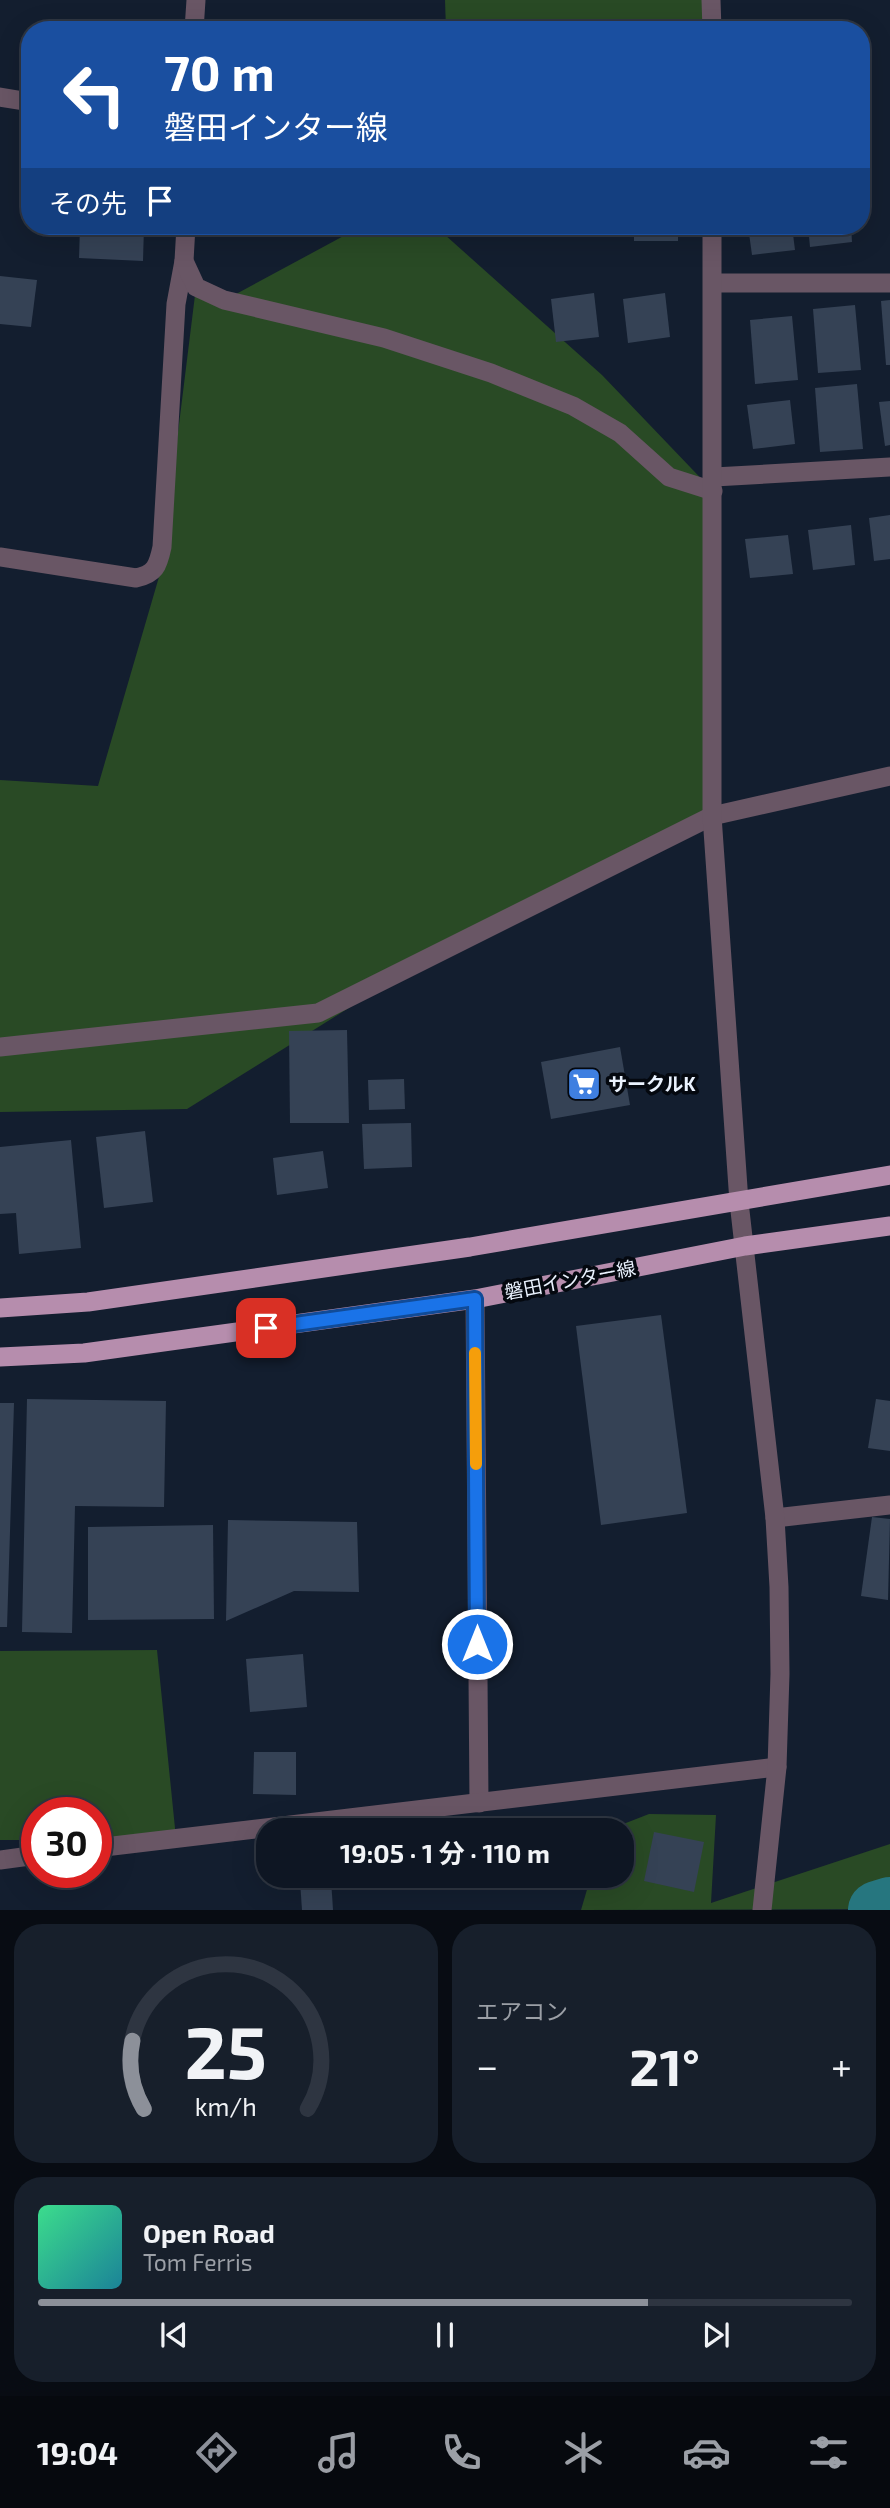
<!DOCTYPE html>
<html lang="ja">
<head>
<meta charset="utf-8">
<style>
	:root { --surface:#0e1623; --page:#171f2b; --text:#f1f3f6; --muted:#9b9fa6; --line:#2e3541; --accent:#8c9099 }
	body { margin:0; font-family:"Exo 2","Noto Sans JP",sans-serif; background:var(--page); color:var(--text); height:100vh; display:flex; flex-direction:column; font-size:26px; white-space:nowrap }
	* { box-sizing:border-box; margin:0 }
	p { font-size:23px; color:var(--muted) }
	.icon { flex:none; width:38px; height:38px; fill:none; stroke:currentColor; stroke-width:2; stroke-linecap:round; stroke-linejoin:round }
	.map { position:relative; height:1910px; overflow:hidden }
	.side { display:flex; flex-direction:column; gap:14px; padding:14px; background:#080c13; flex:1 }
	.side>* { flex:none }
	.top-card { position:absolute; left:21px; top:21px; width:849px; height:214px; border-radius:28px; box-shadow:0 7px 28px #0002,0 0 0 2px var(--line); background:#1a4fa0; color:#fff; overflow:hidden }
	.speed { position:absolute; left:21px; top:1797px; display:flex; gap:14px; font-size:35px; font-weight:700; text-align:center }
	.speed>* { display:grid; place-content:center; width:91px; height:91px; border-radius:50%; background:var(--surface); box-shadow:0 7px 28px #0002,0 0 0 2px var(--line); line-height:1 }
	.speed .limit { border:10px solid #d22; background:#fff; color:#111 }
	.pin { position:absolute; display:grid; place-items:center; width:60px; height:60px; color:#fff; margin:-30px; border-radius:14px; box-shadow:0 4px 10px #0006 }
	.me { position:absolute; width:77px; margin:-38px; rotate:0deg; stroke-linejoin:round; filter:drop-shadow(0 0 5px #0008) }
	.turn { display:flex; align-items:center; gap:24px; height:147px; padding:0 28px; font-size:32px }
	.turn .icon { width:91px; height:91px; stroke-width:2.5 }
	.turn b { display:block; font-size:49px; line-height:60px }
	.then { display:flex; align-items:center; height:66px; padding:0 28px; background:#0003; gap:14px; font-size:26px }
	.big { font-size:52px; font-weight:700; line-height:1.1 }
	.side .widget { flex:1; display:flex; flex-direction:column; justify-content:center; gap:10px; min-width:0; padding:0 24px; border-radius:28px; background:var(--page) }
	.side .dial { align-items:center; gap:0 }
	.dial svg { height:182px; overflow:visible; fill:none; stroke:var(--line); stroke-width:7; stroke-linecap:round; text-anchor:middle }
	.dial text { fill:var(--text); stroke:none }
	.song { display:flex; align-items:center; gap:21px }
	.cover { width:84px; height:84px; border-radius:10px; background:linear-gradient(135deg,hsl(150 70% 55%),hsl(190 70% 35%)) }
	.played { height:7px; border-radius:4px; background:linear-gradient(90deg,var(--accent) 75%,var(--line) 75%) }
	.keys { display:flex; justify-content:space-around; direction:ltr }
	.heat { display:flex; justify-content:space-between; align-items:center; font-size:38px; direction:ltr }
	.side .tiles { flex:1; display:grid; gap:14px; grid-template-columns:1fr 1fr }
	.widget:last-child { grid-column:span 2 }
	.trip { position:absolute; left:256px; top:1818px; width:378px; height:70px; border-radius:28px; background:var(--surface); box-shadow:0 7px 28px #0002,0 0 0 2px var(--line); font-weight:700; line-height:70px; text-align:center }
	.dock { display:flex; height:112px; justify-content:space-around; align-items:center; background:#06090e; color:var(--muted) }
	.dock .icon { width:49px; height:49px }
	.dock .current { color:var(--accent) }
	.dock b { font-size:32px; color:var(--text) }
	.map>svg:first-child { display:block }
	.green { fill:#294a25 }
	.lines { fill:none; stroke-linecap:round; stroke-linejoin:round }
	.river { stroke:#26767f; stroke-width:58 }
	.building { fill:#354255 }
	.minor { stroke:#695665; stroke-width:19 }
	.tertiary { stroke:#695665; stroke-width:19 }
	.primary { stroke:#b68dad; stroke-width:19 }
	.route-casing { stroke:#114b97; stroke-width:18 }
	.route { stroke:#1a73e8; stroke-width:12 }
	.slow { stroke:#f59e0b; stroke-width:12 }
	.labels { text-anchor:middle; stroke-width:7; stroke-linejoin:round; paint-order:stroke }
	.poi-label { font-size:19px; font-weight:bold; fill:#eaf2fe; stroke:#04080f; text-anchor:start }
	.street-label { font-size:19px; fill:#eaf2fe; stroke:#04080f }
</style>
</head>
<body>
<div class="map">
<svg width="890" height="1910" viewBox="0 0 890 1910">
	<rect width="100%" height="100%" fill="#131e2f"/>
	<g class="green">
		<path d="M445 0H711L712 30H446Z"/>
		<path d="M362 226H435L602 375 713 491 712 816 493 918 187 1109 0 1112V780L98 786 161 570 196 287 225 300Z"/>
		<path d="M157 1650 176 1838 96 1839V1813H37V1840H0V1651Z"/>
		<path d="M649 1814 716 1815 711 1903 890 1844V1909L581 1910 591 1876H621V1830H608Z"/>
	</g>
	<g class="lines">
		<path class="river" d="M877 1910 890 1906"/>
	</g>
	<g class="building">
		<path d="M44 22 86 28V30H43Z"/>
		<path d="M130 25 145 29V30H129Z"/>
		<path d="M80 226H144L143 261 79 258Z"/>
		<rect x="483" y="226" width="44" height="6"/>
		<rect x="634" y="226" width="44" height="15"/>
		<path d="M748 226H792L795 250 752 255Z"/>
		<path d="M808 226H851L852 242 810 247Z"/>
		<path d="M0 276 37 280 31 327 0 324Z"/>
		<path d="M594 293 599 337 556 342 551 299Z"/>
		<path d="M665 293 670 337 628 343 623 299Z"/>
		<path d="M890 300V365H886L881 301Z"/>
		<path d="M855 305 861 370 818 373 813 309Z"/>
		<path d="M792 316 798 380 755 384 750 320Z"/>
		<path d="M857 384 863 449 820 452 815 388Z"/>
		<path d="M790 400 795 444 753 449 747 405Z"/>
		<path d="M890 401V445L885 446 879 402Z"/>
		<path d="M890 515V559L874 561 869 518Z"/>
		<path d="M851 525 855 565 813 570 808 530Z"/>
		<path d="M788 535 793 574 750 578 745 539Z"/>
		<path d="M347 1030 349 1123H290L289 1031Z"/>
		<path d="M620 1047 630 1105 551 1119 541 1062Z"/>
		<path d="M404 1079 405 1109 369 1110 368 1080Z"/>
		<path d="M411 1123 412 1167 364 1169 362 1124Z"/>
		<path d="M145 1131 153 1202 104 1208 96 1137Z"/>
		<path d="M71 1140 81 1248 19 1254 16 1213 0 1214V1147Z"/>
		<path d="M323 1151 328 1188 277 1195 273 1158Z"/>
		<path d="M661 1315 687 1513 601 1525 576 1326Z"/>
		<path d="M27 1399 166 1401 164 1507 75 1506 72 1633 22 1632Z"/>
		<path d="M876 1399 890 1401V1451L868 1448Z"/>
		<path d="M0 1403H14L7 1627H0Z"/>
		<path d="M872 1517 890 1519 888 1600 861 1596Z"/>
		<path d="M228 1520 357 1522 359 1592 294 1591 226 1621Z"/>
		<path d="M213 1525 214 1619 88 1620V1527Z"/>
		<path d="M303 1654 307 1707 250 1712 246 1659Z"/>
		<path d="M254 1752H296V1795L253 1794Z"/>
		<path d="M654 1832 704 1842 694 1892 644 1881Z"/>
		<path d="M331 1879 333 1910H302L300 1881Z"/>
	</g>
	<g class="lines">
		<g class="minor">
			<path d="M0 97 30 102"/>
			<path d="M713 283H890"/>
			<path d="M714 477 890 467"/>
			<path d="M0 557 136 578C155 574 158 566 162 547L176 304 184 261"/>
			<path d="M0 1047 318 1013 712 816 890 776"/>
			<path d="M475 1299 479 1803"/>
			<path d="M775 1518 890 1505"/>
			<path d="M96 1848 777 1767"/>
			<path d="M0 1860 37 1855"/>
		</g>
		<g class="tertiary">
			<path d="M711 0 712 30"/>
			<path d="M194 30 196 0"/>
			<path d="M186 226 184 261 196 287 224 300 384 338 491 373 573 406 620 433 669 477 713 491"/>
			<path d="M712 226V816L739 1202 775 1518 779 1587 780 1674 777 1767 762 1910"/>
		</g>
		<g class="primary">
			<path d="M0 1308 88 1302 470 1247 890 1175"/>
			<path d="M0 1357 84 1353 475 1299 745 1246 890 1226"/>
		</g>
	</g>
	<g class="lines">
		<g class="route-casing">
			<path id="route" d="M266 1328 475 1299 477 1644"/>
		</g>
		<use href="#route" class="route"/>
		<path class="slow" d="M475 1353 476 1464"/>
	</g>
	<defs>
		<g id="supermarket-square" transform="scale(1.75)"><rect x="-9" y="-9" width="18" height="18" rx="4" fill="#3f7fe0" stroke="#04080f"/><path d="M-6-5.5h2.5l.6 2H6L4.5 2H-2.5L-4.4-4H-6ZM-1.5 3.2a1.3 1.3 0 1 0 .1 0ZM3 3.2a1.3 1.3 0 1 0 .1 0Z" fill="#fff"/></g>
	</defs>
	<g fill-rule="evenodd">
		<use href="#supermarket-square" x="584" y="1084"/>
	</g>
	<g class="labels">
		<g class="poi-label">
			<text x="608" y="1091">サークルK</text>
		</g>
		<g class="street-label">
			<text transform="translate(570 1280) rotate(-11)" y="7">磐田インター線</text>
		</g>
	</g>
</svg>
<div class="speed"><div class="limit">30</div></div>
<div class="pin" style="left:266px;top:1328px;background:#d93025"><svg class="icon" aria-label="arrive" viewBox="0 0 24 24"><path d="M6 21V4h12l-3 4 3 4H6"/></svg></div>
<svg class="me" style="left:477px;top:1644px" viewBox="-20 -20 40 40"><circle r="17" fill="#1a73e8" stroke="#fff" stroke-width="3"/><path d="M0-11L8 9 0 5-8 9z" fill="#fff"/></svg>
<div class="trip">19:05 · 1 分 · 110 m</div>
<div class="top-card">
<div class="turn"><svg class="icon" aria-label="left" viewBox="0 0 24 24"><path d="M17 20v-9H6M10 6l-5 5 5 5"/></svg><div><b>70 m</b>磐田インター線</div></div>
<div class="then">その先<svg class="icon" aria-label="arrive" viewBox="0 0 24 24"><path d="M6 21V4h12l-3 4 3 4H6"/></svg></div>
</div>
</div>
<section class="side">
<div class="tiles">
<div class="widget dial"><svg viewBox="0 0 100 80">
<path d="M14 69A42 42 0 1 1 86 69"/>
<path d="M14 69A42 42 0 0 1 9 39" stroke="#8c9099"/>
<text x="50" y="56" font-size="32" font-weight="700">25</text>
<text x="50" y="72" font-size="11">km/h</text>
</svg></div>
<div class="widget"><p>エアコン</p>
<div class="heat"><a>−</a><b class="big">21°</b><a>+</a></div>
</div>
<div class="widget">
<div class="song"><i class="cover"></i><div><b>Open Road</b><p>Tom Ferris</p></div></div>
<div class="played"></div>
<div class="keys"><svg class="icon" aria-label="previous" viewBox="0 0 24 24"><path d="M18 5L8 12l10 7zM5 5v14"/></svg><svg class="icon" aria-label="pause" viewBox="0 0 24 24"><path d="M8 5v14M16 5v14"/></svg><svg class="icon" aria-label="next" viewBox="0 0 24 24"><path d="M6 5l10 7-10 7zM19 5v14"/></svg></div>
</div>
</div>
</section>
<nav class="dock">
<b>19:04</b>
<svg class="icon current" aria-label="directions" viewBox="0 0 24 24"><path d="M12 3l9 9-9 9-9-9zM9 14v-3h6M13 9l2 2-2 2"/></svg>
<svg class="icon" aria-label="music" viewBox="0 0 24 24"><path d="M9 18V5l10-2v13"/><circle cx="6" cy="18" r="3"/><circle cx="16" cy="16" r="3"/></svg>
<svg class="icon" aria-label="phone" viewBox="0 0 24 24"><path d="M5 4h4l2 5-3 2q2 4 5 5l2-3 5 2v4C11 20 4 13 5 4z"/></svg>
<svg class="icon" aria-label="climate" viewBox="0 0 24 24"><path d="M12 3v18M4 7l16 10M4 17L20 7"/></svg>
<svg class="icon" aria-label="car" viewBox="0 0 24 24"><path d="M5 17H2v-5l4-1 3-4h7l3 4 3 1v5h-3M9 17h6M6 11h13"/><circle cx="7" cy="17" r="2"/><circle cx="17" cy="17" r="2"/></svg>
<svg class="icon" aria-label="filters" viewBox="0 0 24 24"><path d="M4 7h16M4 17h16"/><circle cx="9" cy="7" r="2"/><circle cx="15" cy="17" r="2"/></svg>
</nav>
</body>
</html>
